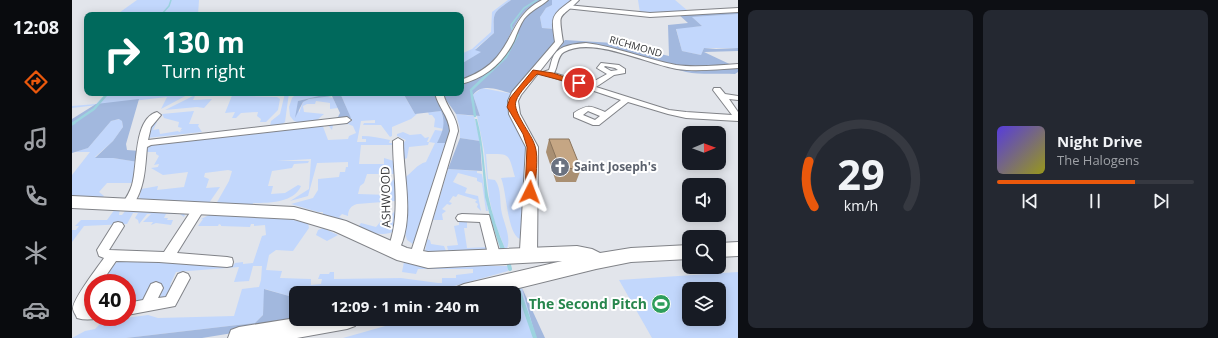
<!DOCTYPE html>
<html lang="en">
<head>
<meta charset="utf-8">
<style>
	:root { --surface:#171b24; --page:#242831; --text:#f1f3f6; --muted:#9ea1a6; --line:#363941; --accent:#ea580c }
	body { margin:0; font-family:"Open Sans",sans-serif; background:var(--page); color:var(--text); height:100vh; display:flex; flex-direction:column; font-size:15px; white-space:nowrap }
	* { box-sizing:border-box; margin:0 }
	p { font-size:13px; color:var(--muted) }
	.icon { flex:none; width:22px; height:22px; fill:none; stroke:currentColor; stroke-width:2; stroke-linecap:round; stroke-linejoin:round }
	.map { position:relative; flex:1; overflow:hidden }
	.panel { display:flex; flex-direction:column; gap:10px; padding:10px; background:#0d0f14; width:480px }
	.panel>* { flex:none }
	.guide { position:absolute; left:12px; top:12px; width:380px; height:84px; border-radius:8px; box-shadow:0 2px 10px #0003; background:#00695c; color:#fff; overflow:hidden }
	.needle { width:26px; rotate:89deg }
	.buttons { position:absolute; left:610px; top:126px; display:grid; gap:8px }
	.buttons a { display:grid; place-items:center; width:44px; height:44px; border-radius:8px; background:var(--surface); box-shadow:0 2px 10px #0003; font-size:20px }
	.speed { position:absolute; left:12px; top:274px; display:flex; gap:8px; font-size:20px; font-weight:700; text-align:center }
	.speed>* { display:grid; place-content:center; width:52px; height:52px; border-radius:50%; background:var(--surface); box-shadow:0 2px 10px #0003; line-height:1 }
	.speed .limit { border:6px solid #d22; background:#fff; color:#111 }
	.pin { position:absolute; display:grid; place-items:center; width:34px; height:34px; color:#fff; margin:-17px; border:2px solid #fff; border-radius:50%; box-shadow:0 1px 4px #0007 }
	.me { position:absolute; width:44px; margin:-22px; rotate:3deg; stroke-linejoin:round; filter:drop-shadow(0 0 3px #0008) }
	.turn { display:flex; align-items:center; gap:14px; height:84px; padding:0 12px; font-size:18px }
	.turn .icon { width:52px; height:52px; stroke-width:2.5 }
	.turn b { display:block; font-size:28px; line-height:34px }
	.panel .widget { flex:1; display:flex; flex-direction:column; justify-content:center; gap:6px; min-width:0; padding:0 14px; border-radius:8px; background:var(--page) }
	.panel .dial { align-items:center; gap:0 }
	.dial svg { height:104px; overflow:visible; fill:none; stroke:var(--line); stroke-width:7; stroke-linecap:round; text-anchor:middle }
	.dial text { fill:var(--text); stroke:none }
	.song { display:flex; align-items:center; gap:12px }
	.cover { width:48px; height:48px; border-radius:6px; background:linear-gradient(135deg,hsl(250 70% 55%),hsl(60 70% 35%)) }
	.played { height:4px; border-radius:2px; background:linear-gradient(90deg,var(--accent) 70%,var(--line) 70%) }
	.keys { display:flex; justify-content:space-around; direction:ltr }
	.panel .tiles { flex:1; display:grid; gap:10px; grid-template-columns:repeat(2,1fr) }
	.trip { position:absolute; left:217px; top:286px; width:232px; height:40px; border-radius:8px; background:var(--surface); box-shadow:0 2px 10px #0003; font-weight:700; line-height:40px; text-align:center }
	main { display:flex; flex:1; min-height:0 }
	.tabs { display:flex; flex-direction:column; width:72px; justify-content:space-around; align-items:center; background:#090b0e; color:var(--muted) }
	.tabs .icon { width:28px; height:28px }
	.tabs .active { color:var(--accent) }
	.tabs b { font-size:18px; color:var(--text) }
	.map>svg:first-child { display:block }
	.green { fill:#c2d7fc; fill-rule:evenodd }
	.forest { fill:#a2b8de }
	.water { fill:#9cd3df }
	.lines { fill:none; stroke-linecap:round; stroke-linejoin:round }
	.stream-far3 { stroke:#9cd3df; stroke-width:1.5 }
	.stream-far2 { stroke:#9cd3df; stroke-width:2.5 }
	.stream-far1 { stroke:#9cd3df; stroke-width:3 }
	.stream { stroke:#9cd3df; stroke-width:4 }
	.minor-casing { stroke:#818388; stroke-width:2 }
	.tertiary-casing { stroke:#818388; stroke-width:2 }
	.secondary-casing { stroke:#818388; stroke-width:2 }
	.minor { fill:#fff; fill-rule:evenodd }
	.tertiary { fill:#fff; fill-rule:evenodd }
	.secondary { fill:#fff; fill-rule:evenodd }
	.wall { fill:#a98f72 }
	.building { fill:#c5a684; stroke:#8a745c }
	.route { fill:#ea580c; stroke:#983908 }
	.labels { text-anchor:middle; stroke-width:4; stroke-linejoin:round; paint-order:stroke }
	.far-street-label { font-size:10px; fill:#333436; stroke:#fff }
	.worship-label { font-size:12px; font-weight:bold; fill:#5b616d; stroke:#fff; text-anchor:start }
	.street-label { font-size:12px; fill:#333436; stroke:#fff }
	.near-leisure-label { font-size:14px; font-weight:bold; fill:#27864d; stroke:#fff; text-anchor:end }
</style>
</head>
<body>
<main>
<nav class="tabs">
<b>12:08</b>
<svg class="icon active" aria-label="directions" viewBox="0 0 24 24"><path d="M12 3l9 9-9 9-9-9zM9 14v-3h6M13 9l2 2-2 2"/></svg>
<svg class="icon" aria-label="music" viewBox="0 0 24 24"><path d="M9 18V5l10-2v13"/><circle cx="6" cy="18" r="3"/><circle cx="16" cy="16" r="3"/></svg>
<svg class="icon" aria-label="phone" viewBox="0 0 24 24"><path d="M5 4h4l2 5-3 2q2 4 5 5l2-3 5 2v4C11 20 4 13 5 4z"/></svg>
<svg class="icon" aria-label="climate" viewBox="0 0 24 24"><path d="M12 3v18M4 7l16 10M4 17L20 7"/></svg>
<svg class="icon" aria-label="car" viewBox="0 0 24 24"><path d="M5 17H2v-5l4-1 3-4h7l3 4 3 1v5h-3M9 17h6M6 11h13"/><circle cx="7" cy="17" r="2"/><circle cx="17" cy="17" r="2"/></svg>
</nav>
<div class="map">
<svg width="666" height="338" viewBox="0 0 666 338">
	<rect width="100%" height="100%" fill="#e2e5eb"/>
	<g class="green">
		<path d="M65 0H127L126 15H44Z"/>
		<path d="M436 0H439C422 13 421 10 422 33L403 49 410 52 389 64V54L400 49 419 32 420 12Z"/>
		<path d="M480 0H502L493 7 483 29 470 28 468 17 474 8 480 5Z"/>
		<path d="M566 0H603L616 11 568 13Z"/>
		<path d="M666 14V48H632L629 55 610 51 604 28 630 26 620 17Z"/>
		<path d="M410 88 441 94 436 102 435 107 455 142 454 194 448 239C435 234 435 192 429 178L443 177C436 152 438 154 414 154L416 179 423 180C430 189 427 202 430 214 433 226 440 239 434 251L422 220 417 197 412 150 405 116H408L401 95Z"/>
		<path d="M34 93H119L89 109 95 97 0 108V106L24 104Z"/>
		<path d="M161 93H171L174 96 205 97 208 99 206 110 194 122H188L189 119 185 116 186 112 169 113 164 118H160L163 112 153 113Z"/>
		<path d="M213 93H217L213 122 209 125 198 126 199 121 208 114Z"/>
		<path d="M238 93H259L226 101 227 113 231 102 237 99 260 96 256 97 261 98 266 108 258 109V103L244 101 243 104H235L231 106 232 112 252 114 244 121 228 123 222 121 218 116 217 107 220 98 223 95Z"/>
		<path d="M268 93H331L343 114H345L339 119 320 127V136L318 137 309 125H291L292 123H303V120L289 121 285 142H294V139H290V136C299 136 308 138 318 140L317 143H321V145H289L287 164H312V158L322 161 323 174H295L292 183 288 186 286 194 317 195 319 182 323 178V201L285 204C279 206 276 209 276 216L270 214 267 217C275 220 278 225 286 227L289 223 304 227 309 221H316L323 210 322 231C306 242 268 220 251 215V212H246L219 204 241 198 246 190V179L267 177 268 172H273L274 167H276V162L245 163 236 196 218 201 237 189 239 159 205 161H237L236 163 222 164 220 168 200 171 196 186H201L199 194 213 193 226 185 229 186C222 203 196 203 181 203L180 206H147L144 204 157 181 160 171 156 170 133 173 132 177 137 179 134 188 148 187 137 203 67 200 69 189 86 186 85 190 112 187 116 172 91 175 79 168 86 167 87 164 82 165 87 156 84 154V152H74L75 147 79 143 250 124 256 140 276 139 277 136 284 133 281 126 276 124 261 125 260 130 256 125 280 121Z"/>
		<path d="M121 96H123L121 100 140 99 132 108 125 107 93 110Z"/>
		<path d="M122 111 117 124H127L126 126 130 132 75 138 77 124 84 118 85 122 81 130 87 129 88 134 106 131 107 132 112 130 108 131 110 128 106 127 107 122 92 118 90 114Z"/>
		<path d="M369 111 372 123V129L362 127 363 119 360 115H357L356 112Z"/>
		<path d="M384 114 402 116 408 141 388 138V129Z"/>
		<path d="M48 119 50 121 51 127 41 141 23 157 41 158 66 162 63 183H35L27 192 32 196 30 198H0V175L18 152H3L16 148 39 121Z"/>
		<path d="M363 130 371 131 366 142 375 143 341 244 335 240 333 233 332 178C340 173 345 164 354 162L363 143 357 142 356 145 337 147 335 158 331 160 330 145 334 140 325 136V134L331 132 338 135 349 134 353 138 357 137 355 142H357Z"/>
		<path d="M376 169 405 171V173L410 174 416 211H414L410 183 405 181V178L386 173 381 182 395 188 393 193 406 196 409 211 405 207 406 204 403 202 405 200 386 194 384 197 381 196 377 202 380 203 378 205 375 204 370 209 374 211 370 214 371 220H361Z"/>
		<path d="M43 209H48L47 215H50L54 210 111 213 113 215 112 217 108 214H94L92 218H96L95 220H101L99 225 84 223 79 225 81 222H71L79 214H75L67 224 66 220 63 218 66 213H61L55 224 12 226 0 242V230H4L7 226H3L9 220H35Z"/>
		<path d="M137 215C170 216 203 215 236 223L237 228 221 251 204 250 197 255 194 270 210 271 208 278 239 279V285L249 284 250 279H246L248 274H257L258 272H262V279L329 278 366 283H370V278H384V275L401 273V269H346L344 274 330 272 332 262 347 266H436V271L375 288 345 293H256L257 290 235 291 217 296 193 289 191 315 183 323 54 338H0L13 331 23 329 31 321 76 315 86 318 162 316 170 289 187 287 189 280 190 266H181L177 281 162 282 167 267 104 272 98 285H103C99 292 97 298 88 298L87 296 91 285 81 286 71 300 55 303V283H27L42 264 51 260 146 265V267L161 266 163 263 171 262V264L181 263 190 236 194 235 193 225 182 226V224H179L178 227 149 226V225L147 224 146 226H126L131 219H129Z"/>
		<path d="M387 221H395V228H392L395 248 416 247V252L377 254 375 246 386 245 382 226 387 225Z"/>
		<path d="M251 228 266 235 255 241 244 235 246 230Z"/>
		<path d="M355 239 358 240 359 244 372 246 374 251 353 252Z"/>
		<path d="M666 272V338H580L547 280ZM617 289H647V319H617Z"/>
		<path d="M450 288 465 338H271L338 319H442V293H431Z"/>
	</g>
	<g class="forest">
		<path d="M439 0H471C440 12 441 40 421 62 413 71 400 76 389 80V64L409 52 403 50 422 33C421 10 422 13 439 0Z"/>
		<path d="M477 0H480V5L474 8 468 17 470 28 483 29 485 39 441 94C428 90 410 82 401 95L408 116 384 114 372 97V93H389V84C405 79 420 72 431 59 448 36 446 12 477 0Z"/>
		<path d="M666 8V14L620 17 630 26 604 29 610 51 629 55 632 48 644 49 666 48V51L632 52 666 68V72L663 74C648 73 629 75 614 72 568 60 535 39 486 48L493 40 541 43 597 56 596 25 616 23 605 13Z"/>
		<path d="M259 93H268L279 118 260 120 266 117 268 113 260 96 237 99 231 102 223 118 226 101Z"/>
		<path d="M331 93H363C363 100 369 104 372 109 379 120 378 132 375 143H365C371 131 374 124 369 111L343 114Z"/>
		<path d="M67 99 54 144 55 150 68 151 66 162 41 158H23L41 141 51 127 50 121 47 119 39 121 16 148 0 153V119L24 104Z"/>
		<path d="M388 138 408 141 410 171 376 169Z"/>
		<path d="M450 288 473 338H464Z"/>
		<path d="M192 289 217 296 224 294V319L216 324 130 338H54L183 323 191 315Z"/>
	</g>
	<path class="water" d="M403 119H405C412 145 412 169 416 195 420 214 426 233 434 251H429L419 220 413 197 409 150Z"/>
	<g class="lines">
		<g class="stream-far3">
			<path d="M89 15 97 6 99 0"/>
			<path d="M440 29 439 25 452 8 465 0"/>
			<path d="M436 54 446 35 444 31"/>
		</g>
		<g class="stream-far2">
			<path d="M403 116 399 90 434 57 436 53"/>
			<path d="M0 124 22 109 36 93"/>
		</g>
		<path class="stream-far1" d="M0 124 2 123"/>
		<g class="stream">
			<path d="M437 265 438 269"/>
			<path d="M446 289 463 338"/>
		</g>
		<g class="minor-casing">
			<g id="minor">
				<path d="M470 0H476C468 7 459 10 452 19 448 25 445 33 442 41 431 63 413 78 389 84V80C403 75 416 68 425 57 443 35 443 14 470 0Z"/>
				<path d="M495 5 578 13 666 8V12L578 17 493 8Z"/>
				<path d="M514 43C545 47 573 59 604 65 624 68 646 65 666 64V68C646 69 625 72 605 69 574 64 521 36 492 52 485 56 486 67 482 73L517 84 535 74 525 68 529 63 547 65 553 69V73L542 75 524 87 597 110 614 112 660 115 641 90 642 88H648L653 94 666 96V100L657 99 666 112V121L614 118 596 114 556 102 527 125H521L502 117V113C516 104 518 106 533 112L549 100 468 73 477 70C479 65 479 60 482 55 488 45 503 44 514 43ZM533 66 543 68 546 70 539 71 532 67ZM516 111 528 116 523 120 511 115Z"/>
				<path d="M363 93H371C374 107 385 116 386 131L349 258 347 262 343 263 339 262 337 258 378 131C377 116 366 107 363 93Z"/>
				<path d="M85 112 89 115 79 127 76 140 275 117 279 120 275 123 79 145 75 147C73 169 73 188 60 207H52L50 204C54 198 58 192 60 185 66 166 61 119 85 112Z"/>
				<path d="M326 138 331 141C331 178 344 220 325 254L321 256 317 254 315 251C330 216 321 178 321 141Z"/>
				<path d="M127 204 131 205 133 208 105 253 155 257 160 258 161 262 160 266 155 267 87 262 44 261 29 283H21V296L16 307H21V317L26 318C19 320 12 320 5 318 4 315 1 311 1 309 0 300 26 267 32 258L27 256 25 250 42 223 46 222 50 223 52 226 37 250 92 252 123 205Z"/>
				<path d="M390 214 417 215 429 258 427 262 423 263 419 262 417 258 408 222 386 221 384 218 386 215Z"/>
				<path d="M111 272 116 274 118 278 103 306 55 315V303L71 300 79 284 84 282 89 284 91 288 86 298 94 297 106 274Z"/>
			</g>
		</g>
		<g class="tertiary-casing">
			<path id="tertiary" d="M500 0H507C487 21 486 9 491 42L449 95 446 101 448 114 466 147 465 256 463 261 457 262 451 261 448 250 454 147 437 114 436 101 440 92 483 42C479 15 479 16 500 0Z"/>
		</g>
		<g class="secondary-casing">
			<g id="secondary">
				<path d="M0 196 222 207 274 221 335 248 356 252 505 246 520 249 528 253 559 248 617 245V259L559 262 524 269 427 293H382L385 287 392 284 490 261 356 268 325 260 262 231 222 219 0 208Z"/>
				<path d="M666 242V256L647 257V243Z"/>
				<path d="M224 318 286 319 283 326 275 329 225 338H156L159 330 167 327Z"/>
			</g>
		</g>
		<use href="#minor" class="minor"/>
		<use href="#tertiary" class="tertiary"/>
		<use href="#secondary" class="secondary"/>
	</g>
	<path class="wall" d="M477 139 509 169 504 182H484L474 152Z"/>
	<path class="building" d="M477 139H497L509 169 488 168Z"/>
	<path class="route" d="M461 70 481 73 510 83 507 85 465 74C459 81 447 92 444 101 440 112 460 134 463 146 467 157 463 180 463 192L458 196 453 192 455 147 451 134 435 107 438 98Z"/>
	<defs>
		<g id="church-disc" transform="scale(1)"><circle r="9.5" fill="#6b7280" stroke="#fff"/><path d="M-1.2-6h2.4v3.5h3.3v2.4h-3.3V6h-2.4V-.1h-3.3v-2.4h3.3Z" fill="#fff"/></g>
		<g id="stadium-disc" transform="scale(1)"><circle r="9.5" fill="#2e9e5b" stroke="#fff"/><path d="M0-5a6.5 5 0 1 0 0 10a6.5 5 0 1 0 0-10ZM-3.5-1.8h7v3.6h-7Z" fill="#fff"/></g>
	</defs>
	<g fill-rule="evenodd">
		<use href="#church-disc" x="488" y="167"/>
		<use href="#stadium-disc" x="589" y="304"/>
	</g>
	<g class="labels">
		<g class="far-street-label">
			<text transform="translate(564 46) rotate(16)" y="4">RICHMOND</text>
		</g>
		<g class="worship-label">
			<text x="502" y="171">Saint Joseph's</text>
		</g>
		<g class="street-label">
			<text transform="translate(314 197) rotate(-91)" y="4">ASHWOOD</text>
		</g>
		<g class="near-leisure-label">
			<text x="575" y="309">The Second Pitch</text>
		</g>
	</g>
</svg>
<div class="buttons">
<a><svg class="needle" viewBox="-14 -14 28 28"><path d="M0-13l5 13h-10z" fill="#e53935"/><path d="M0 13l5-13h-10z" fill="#9ea1a6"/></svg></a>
<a><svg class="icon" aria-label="sound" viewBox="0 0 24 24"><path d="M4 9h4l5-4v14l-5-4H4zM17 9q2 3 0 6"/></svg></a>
<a><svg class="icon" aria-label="search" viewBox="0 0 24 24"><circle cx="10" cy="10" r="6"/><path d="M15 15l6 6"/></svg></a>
<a><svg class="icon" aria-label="layers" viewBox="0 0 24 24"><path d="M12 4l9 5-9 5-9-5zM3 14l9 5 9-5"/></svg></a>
</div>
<div class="speed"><div class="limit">40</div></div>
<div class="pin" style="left:507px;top:83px;background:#d93025"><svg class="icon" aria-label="arrive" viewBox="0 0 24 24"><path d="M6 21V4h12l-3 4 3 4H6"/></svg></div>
<svg class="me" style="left:458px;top:192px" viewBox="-20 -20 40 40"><path d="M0-17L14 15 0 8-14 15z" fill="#ea580c" stroke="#fff" stroke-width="4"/></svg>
<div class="trip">12:09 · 1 min · 240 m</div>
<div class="guide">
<div class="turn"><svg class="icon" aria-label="right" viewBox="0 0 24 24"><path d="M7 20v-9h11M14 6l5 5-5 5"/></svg><div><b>130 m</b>Turn right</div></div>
</div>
</div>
<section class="panel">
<div class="tiles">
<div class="widget dial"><svg viewBox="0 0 100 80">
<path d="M14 69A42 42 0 1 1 86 69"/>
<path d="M14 69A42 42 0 0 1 10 34" stroke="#ea580c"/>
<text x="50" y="56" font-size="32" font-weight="700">29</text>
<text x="50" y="72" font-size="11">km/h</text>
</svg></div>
<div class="widget">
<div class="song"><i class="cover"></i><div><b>Night Drive</b><p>The Halogens</p></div></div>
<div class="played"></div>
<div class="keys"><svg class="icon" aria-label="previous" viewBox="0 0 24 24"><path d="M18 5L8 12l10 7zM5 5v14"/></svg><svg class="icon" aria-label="pause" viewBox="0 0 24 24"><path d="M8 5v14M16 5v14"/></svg><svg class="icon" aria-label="next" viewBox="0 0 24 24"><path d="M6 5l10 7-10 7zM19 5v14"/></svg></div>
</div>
</div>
</section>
</main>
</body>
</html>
